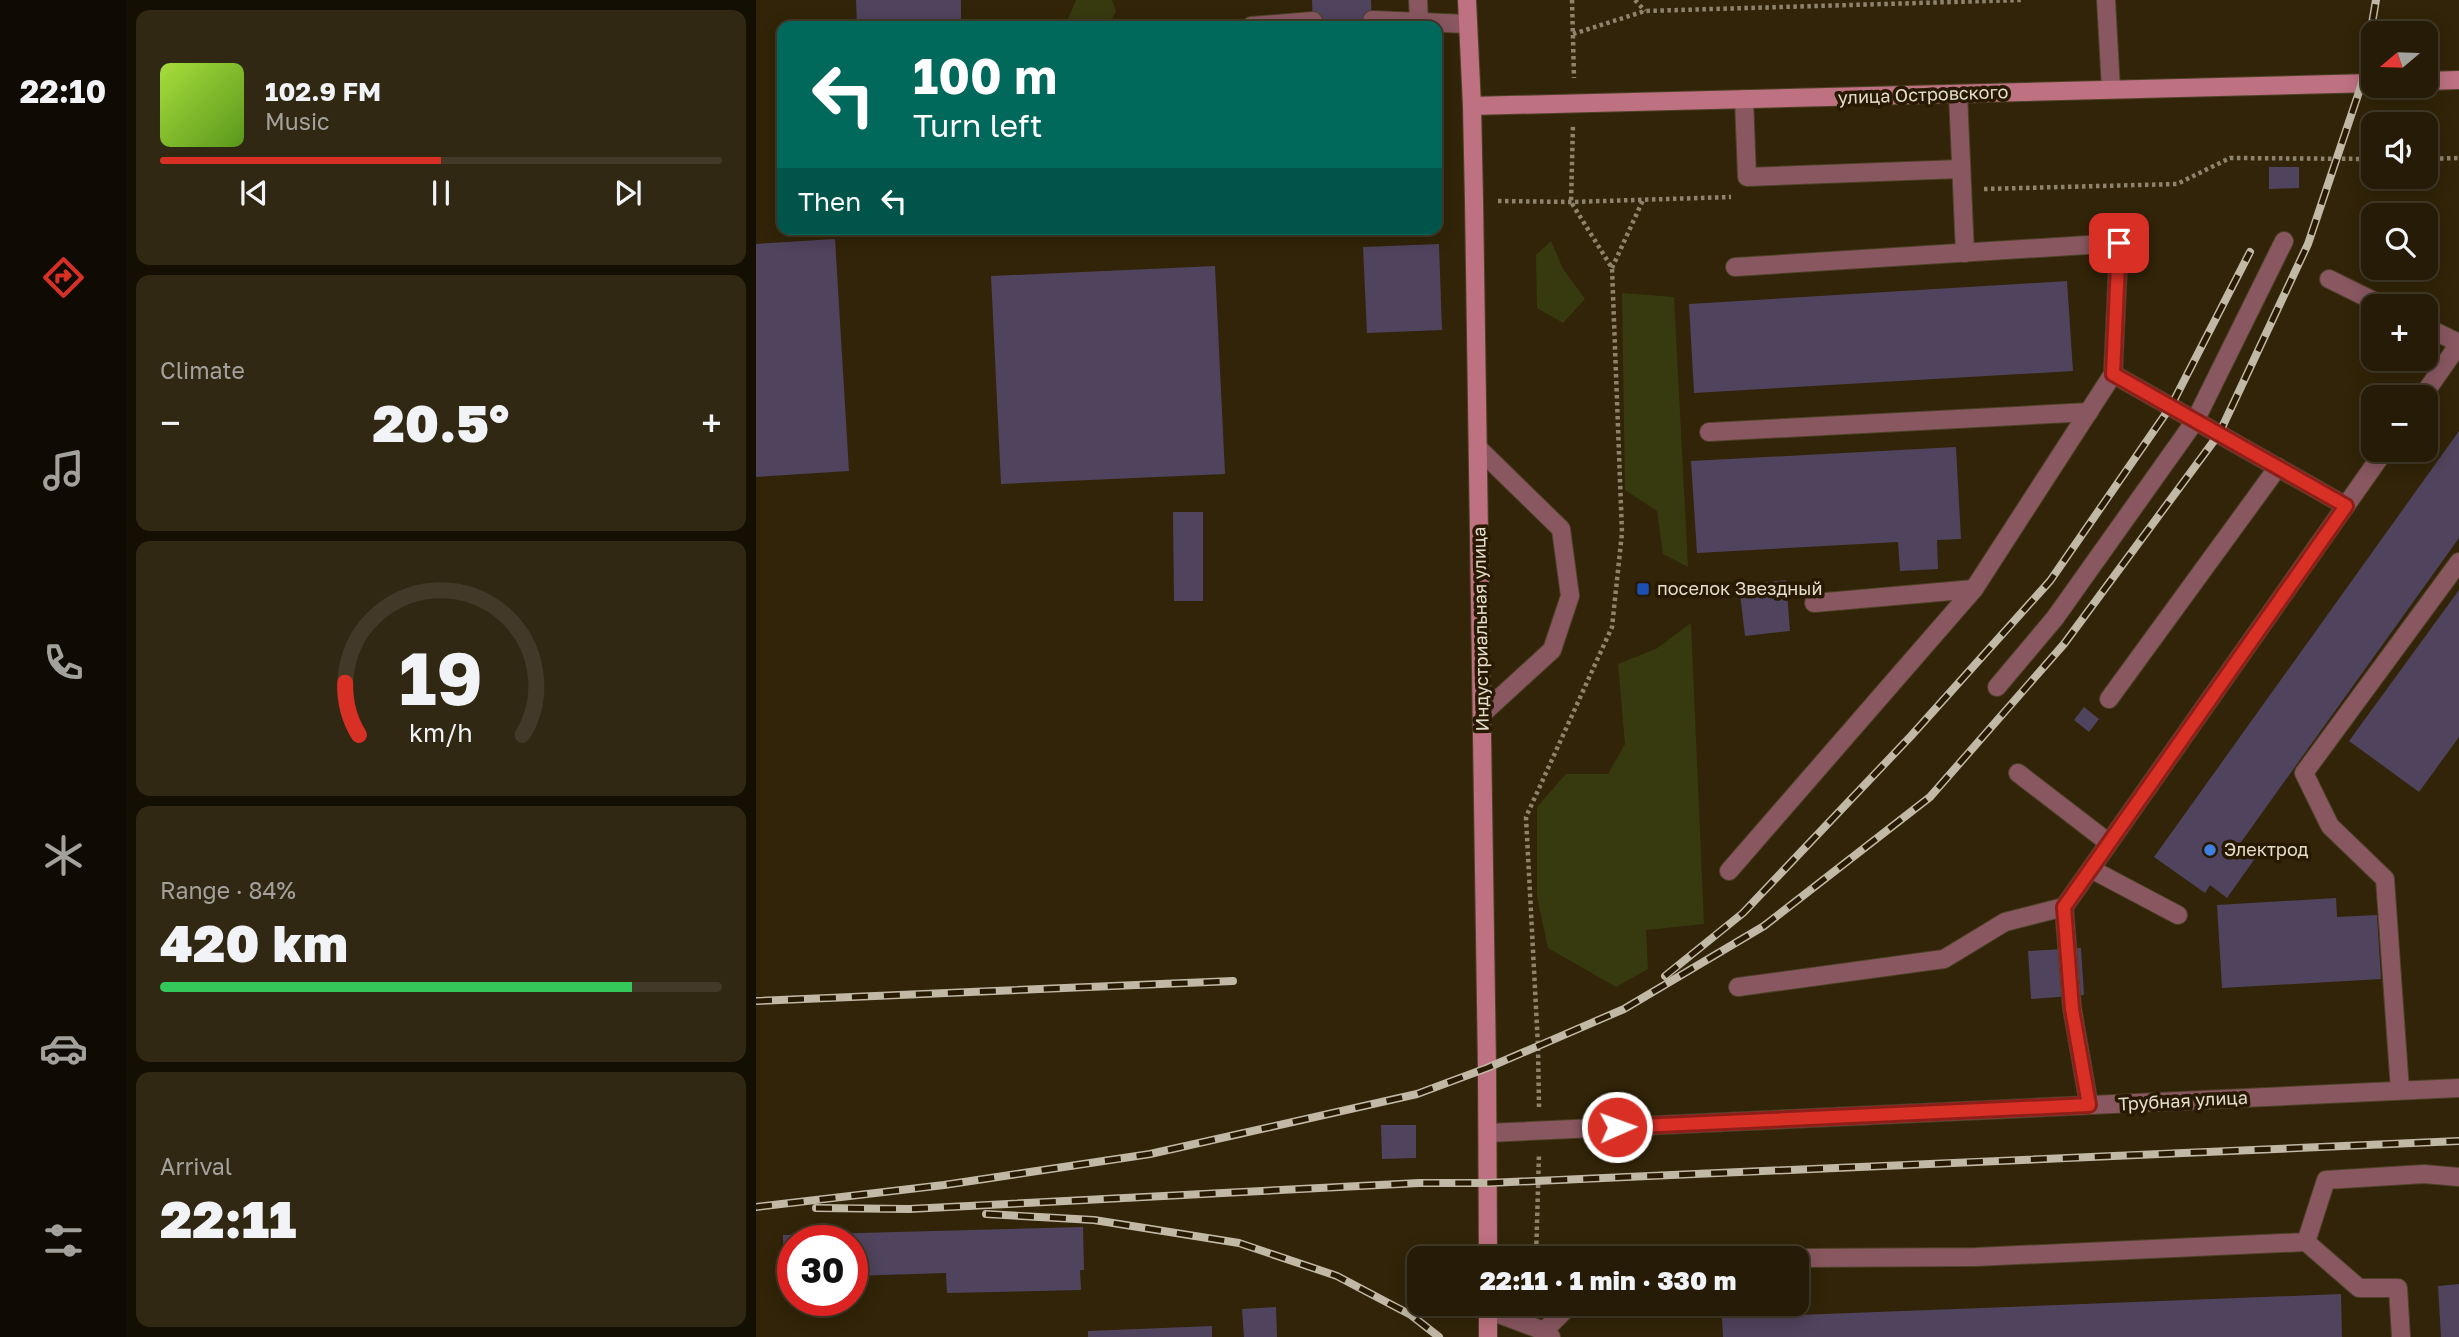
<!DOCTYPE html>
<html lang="en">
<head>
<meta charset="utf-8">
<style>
	:root { --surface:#251b06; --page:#312814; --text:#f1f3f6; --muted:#a3a19b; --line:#423928; --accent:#d93025 }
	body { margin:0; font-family:"Golos Text",sans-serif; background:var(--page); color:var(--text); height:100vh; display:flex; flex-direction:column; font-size:26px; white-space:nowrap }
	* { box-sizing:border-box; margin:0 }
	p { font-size:23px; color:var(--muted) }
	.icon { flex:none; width:38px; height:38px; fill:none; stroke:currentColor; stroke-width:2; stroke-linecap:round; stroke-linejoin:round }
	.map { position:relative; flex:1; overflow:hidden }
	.sheet { display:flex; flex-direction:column; gap:10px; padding:10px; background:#140f03; width:630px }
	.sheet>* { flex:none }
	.hud { position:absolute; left:21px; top:21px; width:665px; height:214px; border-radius:14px; box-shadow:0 4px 18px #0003,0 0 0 2px var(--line); background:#00695c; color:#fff; overflow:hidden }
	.needle { width:46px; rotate:251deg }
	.fabs { position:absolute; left:1605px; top:21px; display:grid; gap:14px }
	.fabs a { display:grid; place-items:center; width:77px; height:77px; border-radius:14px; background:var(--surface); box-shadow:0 4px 18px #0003,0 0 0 2px var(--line); font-size:35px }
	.speed { position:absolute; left:21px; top:1225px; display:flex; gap:14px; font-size:35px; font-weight:700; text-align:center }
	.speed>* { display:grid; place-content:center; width:91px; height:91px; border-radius:50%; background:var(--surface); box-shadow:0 4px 18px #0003,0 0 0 2px var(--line); line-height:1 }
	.speed .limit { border:10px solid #d22; background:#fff; color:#111 }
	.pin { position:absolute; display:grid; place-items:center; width:60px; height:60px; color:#fff; margin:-30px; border-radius:14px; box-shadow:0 4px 10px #0006 }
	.me { position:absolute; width:77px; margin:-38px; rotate:88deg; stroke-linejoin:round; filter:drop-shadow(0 0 5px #0008) }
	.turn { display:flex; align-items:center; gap:24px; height:147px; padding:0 21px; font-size:32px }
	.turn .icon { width:91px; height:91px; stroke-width:2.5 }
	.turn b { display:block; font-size:49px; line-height:60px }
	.then { display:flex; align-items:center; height:66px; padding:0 21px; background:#0003; gap:14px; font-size:26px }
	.big { font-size:52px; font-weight:800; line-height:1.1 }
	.sheet .tile { flex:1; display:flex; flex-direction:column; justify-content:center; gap:10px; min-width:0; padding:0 24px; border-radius:14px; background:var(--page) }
	.sheet .dial { align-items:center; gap:0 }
	.dial svg { height:182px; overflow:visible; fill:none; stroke:var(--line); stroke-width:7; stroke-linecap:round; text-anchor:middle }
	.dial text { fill:var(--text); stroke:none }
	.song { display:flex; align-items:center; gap:21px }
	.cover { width:84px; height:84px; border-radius:10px; background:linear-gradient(135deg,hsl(80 70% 55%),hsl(90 70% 35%)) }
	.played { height:7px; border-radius:4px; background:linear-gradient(90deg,var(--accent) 50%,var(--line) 50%) }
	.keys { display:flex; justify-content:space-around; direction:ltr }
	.heat { display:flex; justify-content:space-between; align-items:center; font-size:38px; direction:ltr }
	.charge { height:10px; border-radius:5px; background:linear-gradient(90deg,#34c759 84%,var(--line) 0) }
	.trip { position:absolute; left:651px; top:1246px; width:402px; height:70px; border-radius:14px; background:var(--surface); box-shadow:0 4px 18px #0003,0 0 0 2px var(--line); font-weight:800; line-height:70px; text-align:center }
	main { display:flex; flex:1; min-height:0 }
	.tab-bar { display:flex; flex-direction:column; width:126px; justify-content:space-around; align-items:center; background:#0f0b02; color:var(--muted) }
	.tab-bar .icon { width:49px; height:49px }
	.tab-bar .on { color:var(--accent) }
	.tab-bar b { font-size:32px; color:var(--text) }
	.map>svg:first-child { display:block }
	.green { fill:#373a0e }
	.building { fill:#50435d }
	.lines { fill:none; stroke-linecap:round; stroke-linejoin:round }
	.service-casing { stroke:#4e4127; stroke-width:20 }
	.minor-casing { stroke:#4e4127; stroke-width:20 }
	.secondary-casing { stroke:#4e4127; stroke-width:20 }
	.path { stroke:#8e846e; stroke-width:4.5; stroke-dasharray:3.5 3.5; stroke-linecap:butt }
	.service { stroke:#885760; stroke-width:18 }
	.minor { stroke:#885760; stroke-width:18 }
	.secondary { stroke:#be7180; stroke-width:18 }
	.rail-casing { stroke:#c1b8a6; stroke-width:8 }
	.rail { stroke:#271a01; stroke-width:5; stroke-dasharray:16; stroke-linecap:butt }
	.route-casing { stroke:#8d1f18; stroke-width:18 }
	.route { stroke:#d93025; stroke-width:12 }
	.transit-dot { fill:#1a4fb4; stroke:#271a01; stroke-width:2.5 }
	.shop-dot { fill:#3f7fe0; stroke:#271a01; stroke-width:2.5 }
	.labels { text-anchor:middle; stroke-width:7; stroke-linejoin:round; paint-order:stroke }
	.street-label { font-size:18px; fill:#e4dccc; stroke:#271a01 }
	.poi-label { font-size:18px; fill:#e4dccc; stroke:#271a01; text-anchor:start }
</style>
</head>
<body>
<main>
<nav class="tab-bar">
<b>22:10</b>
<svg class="icon on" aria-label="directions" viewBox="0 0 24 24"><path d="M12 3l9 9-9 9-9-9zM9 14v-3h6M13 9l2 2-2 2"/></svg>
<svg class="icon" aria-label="music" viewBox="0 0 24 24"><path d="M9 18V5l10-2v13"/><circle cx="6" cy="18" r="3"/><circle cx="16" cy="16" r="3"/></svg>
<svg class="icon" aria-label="phone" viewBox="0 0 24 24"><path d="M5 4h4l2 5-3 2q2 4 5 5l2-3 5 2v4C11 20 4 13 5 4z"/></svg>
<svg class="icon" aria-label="climate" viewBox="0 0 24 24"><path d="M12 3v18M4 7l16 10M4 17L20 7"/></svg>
<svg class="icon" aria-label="car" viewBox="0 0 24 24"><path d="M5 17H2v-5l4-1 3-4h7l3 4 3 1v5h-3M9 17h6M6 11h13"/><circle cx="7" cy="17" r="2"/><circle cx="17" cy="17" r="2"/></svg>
<svg class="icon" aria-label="filters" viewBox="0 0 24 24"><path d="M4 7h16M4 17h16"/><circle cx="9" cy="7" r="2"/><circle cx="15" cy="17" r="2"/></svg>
</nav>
<section class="sheet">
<div class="tile">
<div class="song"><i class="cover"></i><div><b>102.9 FM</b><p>Music</p></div></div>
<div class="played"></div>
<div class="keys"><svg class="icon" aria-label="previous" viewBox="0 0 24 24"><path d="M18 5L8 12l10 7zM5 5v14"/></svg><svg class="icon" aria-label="pause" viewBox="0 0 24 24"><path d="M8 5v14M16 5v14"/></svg><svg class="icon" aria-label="next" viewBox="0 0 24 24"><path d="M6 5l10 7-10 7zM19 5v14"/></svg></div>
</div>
<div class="tile"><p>Climate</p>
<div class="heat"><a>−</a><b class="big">20.5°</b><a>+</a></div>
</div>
<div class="tile dial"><svg viewBox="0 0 100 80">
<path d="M14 69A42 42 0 1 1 86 69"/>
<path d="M14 69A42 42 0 0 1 8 46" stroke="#d93025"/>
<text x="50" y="56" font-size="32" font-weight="700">19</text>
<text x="50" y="72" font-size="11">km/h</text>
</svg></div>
<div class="tile"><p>Range · 84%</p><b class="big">420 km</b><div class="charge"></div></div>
<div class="tile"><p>Arrival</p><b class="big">22:11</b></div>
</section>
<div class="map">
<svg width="1703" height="1337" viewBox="0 0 1703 1337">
	<rect width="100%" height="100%" fill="#312408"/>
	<g class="green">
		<path d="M320 0H356L360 11 352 26H309Z"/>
		<path d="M795 241 807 269 829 299 807 323 781 308 780 255Z"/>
		<path d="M866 293 918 297 932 567 907 554 901 511 869 490Z"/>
		<path d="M935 623 948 924 890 930 892 969 860 987 792 948 781 897V807L810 774H852L869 744 862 664 900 649Z"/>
	</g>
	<g class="building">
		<path d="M100 0H205V26H101Z"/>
		<path d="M556 0H615L616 26H557Z"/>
		<path d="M1513 167H1543V188L1513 189Z"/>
		<path d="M79 239 93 471 0 477V244Z"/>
		<path d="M683 244 686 330 611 333 607 247Z"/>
		<path d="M459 266 469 474 245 484 235 276Z"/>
		<path d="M1311 281 1317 371 938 393 933 304Z"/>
		<path d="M1703 431V538L1483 845 1500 857 1471 898 1454 885 1449 893 1398 857Z"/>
		<path d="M1200 447 1205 539 1181 540 1182 569 1144 571 1142 542 941 553 935 461Z"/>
		<path d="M417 512H447V601H418Z"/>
		<path d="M1030 580 1034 631 989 636 983 585Z"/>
		<path d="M1703 590V737L1663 792 1593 741Z"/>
		<path d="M1328 707 1343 719 1333 732 1318 720Z"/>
		<path d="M1580 898 1581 917 1621 915 1625 979 1466 988 1461 905Z"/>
		<path d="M1325 948 1328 995 1275 999 1272 951Z"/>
		<path d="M625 1125H660V1158L626 1159Z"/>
		<path d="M327 1227 328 1270H324L325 1290 191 1293 190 1273 96 1276V1241H37V1277H28L27 1235Z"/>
		<path d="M1703 1284V1337H1685L1682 1286Z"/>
		<path d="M1585 1294 1586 1337H967L966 1318Z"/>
		<path d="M520 1307 521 1337H488L486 1309Z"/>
		<path d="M456 1326V1337H332V1331Z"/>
	</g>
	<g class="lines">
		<g class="service-casing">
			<g id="service">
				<path d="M662 0 663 22"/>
				<path d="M1350 0 1355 89"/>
				<path d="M616 20 712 24"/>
				<path d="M495 26 557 21"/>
				<path d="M1202 94 1209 253"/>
				<path d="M988 99 991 177 1205 169"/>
				<path d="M1573 279 1628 306"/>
				<path d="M1670 327 1703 343"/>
				<path d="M1357 374 1590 506"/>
				<path d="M1666 397 1703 344"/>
				<path d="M953 432 1333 412"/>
				<path d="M722 448 805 529 814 596 796 650 726 714"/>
				<path d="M1058 603 1218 589"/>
				<path d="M1241 687 1299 618 1439 421 1528 241"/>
				<path d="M1353 699 1522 467"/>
				<path d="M1262 773 1353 843"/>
				<path d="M1335 869 1422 915"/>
				<path d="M973 871 1218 589 1357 374 1363 243 979 267"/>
				<path d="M982 987 1188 959 1249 922 1308 907"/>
				<path d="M1644 1090 1629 879 1574 826 1548 773 1703 562"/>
				<path d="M1333 1105 1316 1008 1308 907 1629 450"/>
				<path d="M1550 1242 1603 1288H1642L1645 1337"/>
				<path d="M1041 1258 1219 1257 1550 1242 1570 1180 1668 1174 1703 1177"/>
				<path d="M732 1310 788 1331 795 1337"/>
				<path d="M788 1331 815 1304"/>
			</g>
		</g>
		<g class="minor-casing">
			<path id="minor" d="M732 1133 1703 1088"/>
		</g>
		<g class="secondary-casing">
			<g id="secondary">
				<path d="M711 0 716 106 718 201 731 1068 732 1258"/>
				<path d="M1670 81 1703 80"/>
				<path d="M716 106 1617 83"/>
				<path d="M732 1304V1337"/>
			</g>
		</g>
		<g class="path">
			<path d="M816 0 818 78"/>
			<path d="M879 0 889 11"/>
			<path d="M817 34 889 11 1265 0"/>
			<path d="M1670 159 1703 158"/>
			<path d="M1228 189 1421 184 1474 158 1617 159"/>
			<path d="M742 201 815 202 975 197"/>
			<path d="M856 268 887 200"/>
			<path d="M783 1107 782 1046 770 817 856 627 866 533 856 268 815 202 817 125"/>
			<path d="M780 1258 783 1154"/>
		</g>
		<use href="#service" class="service"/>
		<use href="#minor" class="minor"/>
		<use href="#secondary" class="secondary"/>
		<g class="rail-casing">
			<g id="rail">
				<path d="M909 976 987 913 1155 736 1294 581 1415 406 1494 252"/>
				<path d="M0 1001 477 981"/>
				<path d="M0 1207 188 1185 394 1154 661 1094 731 1068 868 1009 1008 926 1174 797 1308 644 1463 434 1552 244 1606 83 1620 0"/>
				<path d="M60 1208 153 1209 663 1183H732L1703 1141"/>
				<path d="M230 1214 338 1220 483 1243 581 1276 655 1315 683 1337"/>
			</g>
		</g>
		<use href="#rail" class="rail"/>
	</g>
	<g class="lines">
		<g class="route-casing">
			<path id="route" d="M861 1127 1333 1105 1316 1009 1308 907 1590 506 1357 374 1363 243"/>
		</g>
		<use href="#route" class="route"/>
	</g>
	<rect class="transit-dot" x="880" y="582" width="14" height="14" rx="3.5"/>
	<circle class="shop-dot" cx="1454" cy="850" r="7"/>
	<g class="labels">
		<g class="street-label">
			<text transform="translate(1167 95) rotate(-2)" y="6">улица Островского</text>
			<text transform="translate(725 629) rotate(-91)" y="6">Индустриальная улица</text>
			<text transform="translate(1427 1101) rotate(-3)" y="6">Трубная улица</text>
		</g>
		<g class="poi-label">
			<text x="901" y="595">поселок Звездный</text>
			<text x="1468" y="856">Электрод</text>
		</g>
	</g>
</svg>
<div class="fabs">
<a><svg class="needle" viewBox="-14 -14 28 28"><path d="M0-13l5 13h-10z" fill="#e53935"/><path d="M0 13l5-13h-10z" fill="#a3a19b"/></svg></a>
<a><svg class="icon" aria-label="sound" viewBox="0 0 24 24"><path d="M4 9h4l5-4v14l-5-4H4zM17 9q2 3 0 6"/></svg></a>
<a><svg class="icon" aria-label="search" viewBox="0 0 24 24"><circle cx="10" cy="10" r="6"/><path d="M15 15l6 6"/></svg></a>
<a>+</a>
<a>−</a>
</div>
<div class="speed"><div class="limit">30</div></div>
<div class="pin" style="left:1363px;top:243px;background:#d93025"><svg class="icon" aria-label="arrive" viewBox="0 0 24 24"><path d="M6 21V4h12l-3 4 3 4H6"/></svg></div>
<svg class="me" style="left:861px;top:1127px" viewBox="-20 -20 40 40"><circle r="17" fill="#d93025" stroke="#fff" stroke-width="3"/><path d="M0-11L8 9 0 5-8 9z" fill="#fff"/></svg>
<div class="trip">22:11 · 1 min · 330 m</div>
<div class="hud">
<div class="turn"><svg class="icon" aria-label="left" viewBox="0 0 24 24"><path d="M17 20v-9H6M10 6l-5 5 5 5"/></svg><div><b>100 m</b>Turn left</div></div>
<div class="then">Then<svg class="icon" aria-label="left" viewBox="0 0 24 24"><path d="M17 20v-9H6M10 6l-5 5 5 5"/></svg></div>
</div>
</div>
</main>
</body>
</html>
